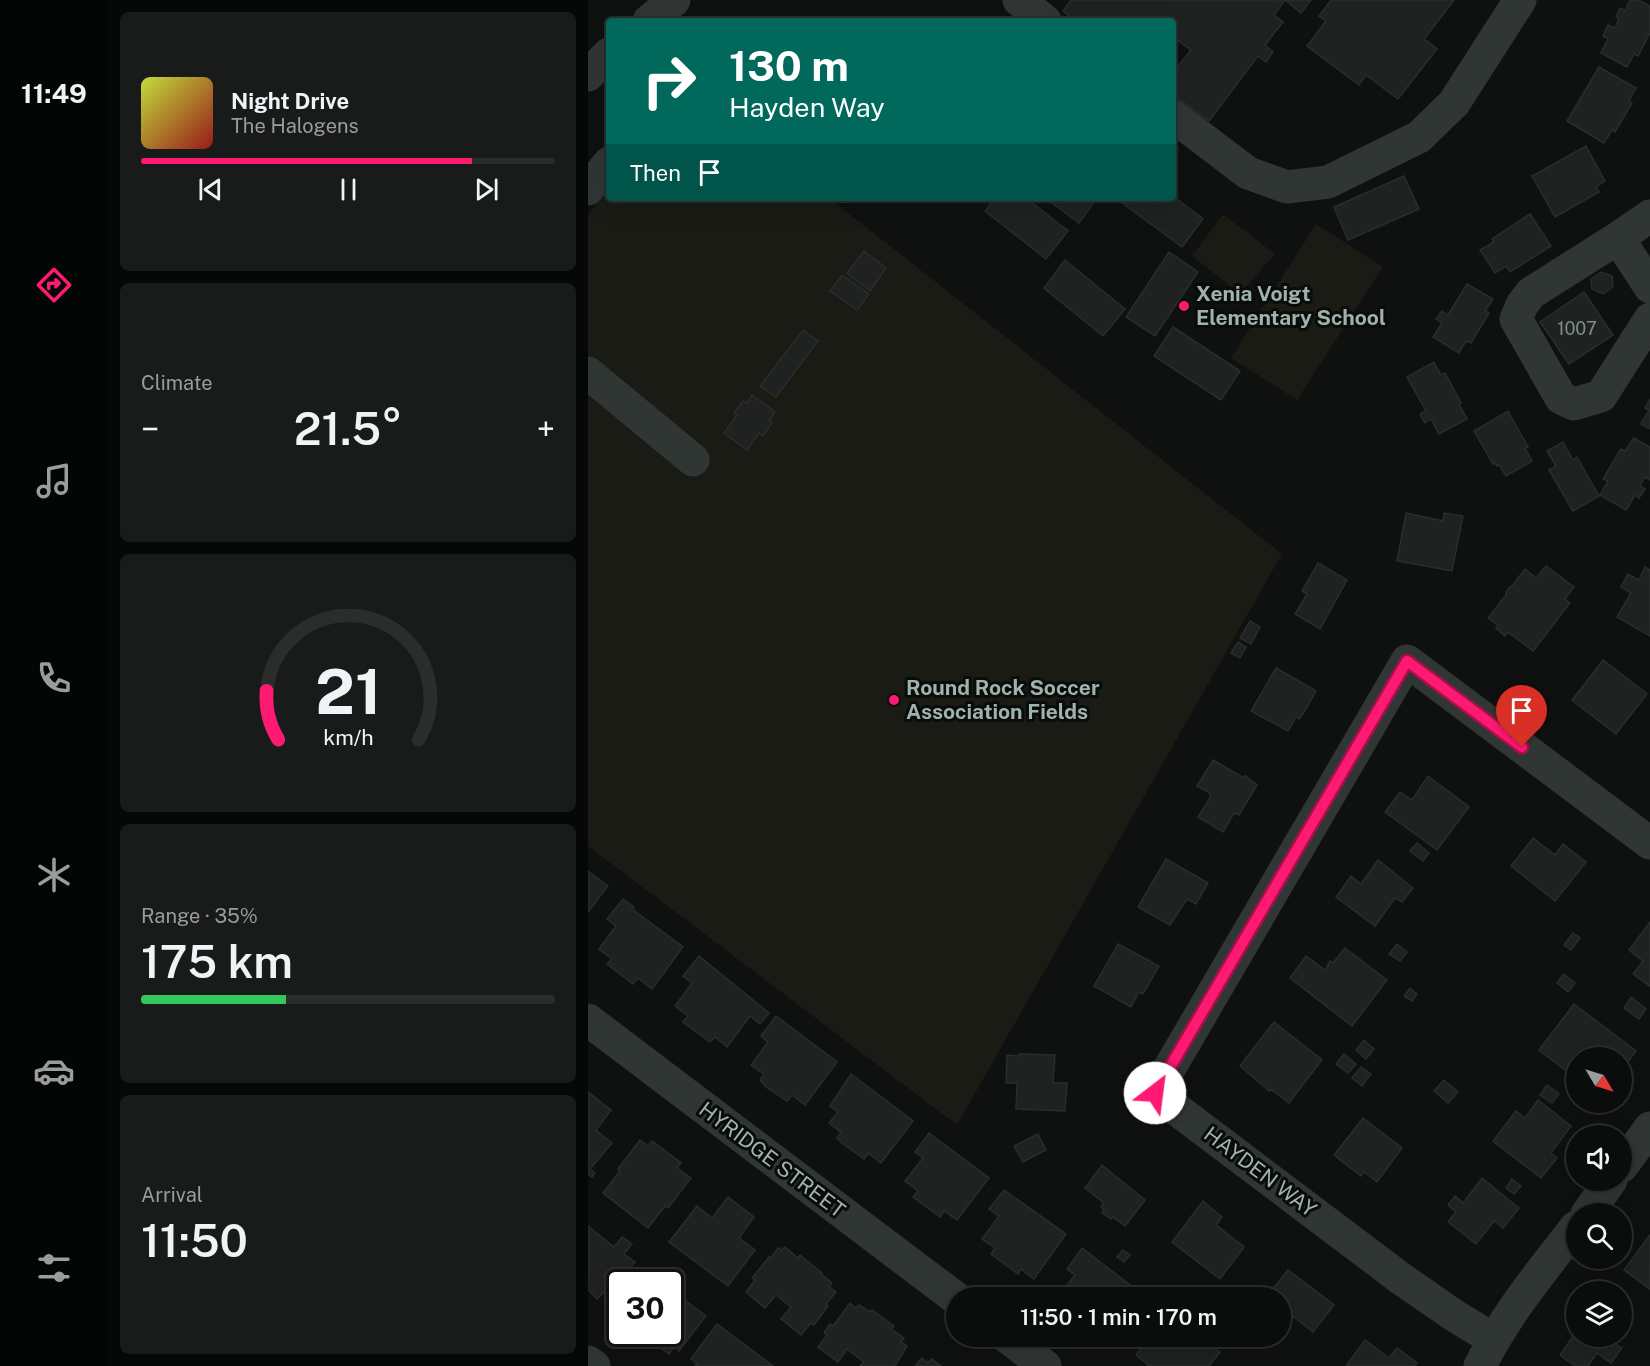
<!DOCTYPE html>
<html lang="en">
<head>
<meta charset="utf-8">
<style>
	:root { --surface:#0b0d0c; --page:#191b1a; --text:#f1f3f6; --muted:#9a9c9d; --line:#2b2d2d; --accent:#fe1972 }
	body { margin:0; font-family:"Public Sans",sans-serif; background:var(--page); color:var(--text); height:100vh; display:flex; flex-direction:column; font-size:22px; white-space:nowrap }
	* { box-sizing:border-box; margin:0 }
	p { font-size:20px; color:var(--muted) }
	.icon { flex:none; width:33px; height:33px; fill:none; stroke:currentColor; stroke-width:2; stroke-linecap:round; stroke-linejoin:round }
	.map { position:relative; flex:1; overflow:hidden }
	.details { display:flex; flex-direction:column; gap:12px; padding:12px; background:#060707; width:480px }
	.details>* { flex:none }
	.hud { position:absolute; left:18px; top:18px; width:570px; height:183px; border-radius:6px; box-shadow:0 6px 24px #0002,0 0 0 2px var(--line); background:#00695c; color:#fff; overflow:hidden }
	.needle { width:39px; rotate:128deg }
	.buttons { position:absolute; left:978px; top:1047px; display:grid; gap:12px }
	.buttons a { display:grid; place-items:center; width:66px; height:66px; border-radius:50%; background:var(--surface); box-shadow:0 6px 24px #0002,0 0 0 2px var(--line); font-size:30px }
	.speed { position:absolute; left:18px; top:1269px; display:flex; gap:12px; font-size:30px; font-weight:700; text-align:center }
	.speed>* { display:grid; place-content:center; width:78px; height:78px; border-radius:50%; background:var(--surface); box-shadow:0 6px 24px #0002,0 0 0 2px var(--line); line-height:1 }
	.speed .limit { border:3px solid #111; border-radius:9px; background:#fff; color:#111 }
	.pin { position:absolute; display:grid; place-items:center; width:51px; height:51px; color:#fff; margin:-62px -26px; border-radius:50% 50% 50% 0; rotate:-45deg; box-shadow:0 0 6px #0007 }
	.pin .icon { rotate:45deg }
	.me { position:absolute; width:66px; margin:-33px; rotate:30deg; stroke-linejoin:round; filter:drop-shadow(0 0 4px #0008) }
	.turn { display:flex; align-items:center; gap:21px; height:126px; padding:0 24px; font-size:27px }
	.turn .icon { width:78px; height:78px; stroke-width:2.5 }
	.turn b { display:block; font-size:42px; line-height:51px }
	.then { display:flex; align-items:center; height:57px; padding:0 24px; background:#0003; gap:12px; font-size:22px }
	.big { font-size:45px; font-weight:600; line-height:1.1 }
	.details .widget { flex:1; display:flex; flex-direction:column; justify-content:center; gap:9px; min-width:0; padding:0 21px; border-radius:9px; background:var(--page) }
	.details .dial { align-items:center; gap:0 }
	.dial svg { height:156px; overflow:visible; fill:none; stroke:var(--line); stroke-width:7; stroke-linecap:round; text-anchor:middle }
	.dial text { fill:var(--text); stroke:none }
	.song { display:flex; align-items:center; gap:18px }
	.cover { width:72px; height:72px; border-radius:9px; background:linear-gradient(135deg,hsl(70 70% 55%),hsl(0 70% 35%)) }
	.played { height:6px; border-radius:3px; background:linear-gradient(90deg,var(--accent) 80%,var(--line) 80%) }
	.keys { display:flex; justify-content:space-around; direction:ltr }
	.heat { display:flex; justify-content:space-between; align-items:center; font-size:33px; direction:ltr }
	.charge { height:9px; border-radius:4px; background:linear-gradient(90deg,#34c759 35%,var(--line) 0) }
	.trip { position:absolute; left:358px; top:1287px; width:345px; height:60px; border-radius:30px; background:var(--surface); box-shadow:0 6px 24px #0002,0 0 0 2px var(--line); font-weight:600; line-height:60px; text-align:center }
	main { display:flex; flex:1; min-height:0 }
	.dock { display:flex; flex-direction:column; width:108px; justify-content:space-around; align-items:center; background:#040505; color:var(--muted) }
	.dock .icon { width:42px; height:42px }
	.dock .on { color:var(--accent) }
	.dock b { font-size:27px; color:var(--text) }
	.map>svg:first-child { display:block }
	.green { fill:#1b1b15 }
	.building { fill:#1f2221; stroke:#292d2c; stroke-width:1.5 }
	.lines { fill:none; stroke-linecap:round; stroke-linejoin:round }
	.minor { stroke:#303634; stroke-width:33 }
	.route-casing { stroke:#a5104a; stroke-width:15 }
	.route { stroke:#fe1972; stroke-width:10 }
	.poi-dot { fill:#fe1972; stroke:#0a0b0b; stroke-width:2 }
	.labels { text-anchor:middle; stroke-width:6; stroke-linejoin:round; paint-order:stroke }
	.number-label { font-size:18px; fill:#7f8f89 }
	.poi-label { font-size:21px; font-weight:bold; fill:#9fb3ac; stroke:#0a0b0b; text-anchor:start }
	.street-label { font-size:21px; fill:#9fb3ac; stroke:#0a0b0b }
</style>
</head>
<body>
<main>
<nav class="dock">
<b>11:49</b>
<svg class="icon on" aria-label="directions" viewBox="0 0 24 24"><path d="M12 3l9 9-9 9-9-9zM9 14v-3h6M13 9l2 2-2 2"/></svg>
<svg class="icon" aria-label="music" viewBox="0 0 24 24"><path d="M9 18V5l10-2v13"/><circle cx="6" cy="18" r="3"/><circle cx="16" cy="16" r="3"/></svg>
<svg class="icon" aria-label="phone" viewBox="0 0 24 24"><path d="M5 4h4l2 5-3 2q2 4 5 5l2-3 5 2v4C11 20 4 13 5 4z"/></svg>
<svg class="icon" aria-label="climate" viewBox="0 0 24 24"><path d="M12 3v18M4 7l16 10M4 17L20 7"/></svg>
<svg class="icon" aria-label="car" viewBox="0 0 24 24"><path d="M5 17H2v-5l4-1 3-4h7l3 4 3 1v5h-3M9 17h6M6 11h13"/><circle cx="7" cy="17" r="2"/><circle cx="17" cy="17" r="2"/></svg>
<svg class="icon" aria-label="filters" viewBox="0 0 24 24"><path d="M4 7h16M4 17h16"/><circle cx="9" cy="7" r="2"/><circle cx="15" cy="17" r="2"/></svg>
</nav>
<section class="details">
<div class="widget">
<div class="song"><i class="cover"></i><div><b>Night Drive</b><p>The Halogens</p></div></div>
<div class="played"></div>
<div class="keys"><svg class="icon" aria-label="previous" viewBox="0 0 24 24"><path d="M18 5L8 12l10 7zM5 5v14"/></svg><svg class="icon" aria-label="pause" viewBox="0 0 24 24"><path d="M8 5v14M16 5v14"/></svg><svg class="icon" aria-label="next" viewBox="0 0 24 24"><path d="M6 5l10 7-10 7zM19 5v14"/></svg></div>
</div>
<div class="widget"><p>Climate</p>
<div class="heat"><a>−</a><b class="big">21.5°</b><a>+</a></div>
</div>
<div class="widget dial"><svg viewBox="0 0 100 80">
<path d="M14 69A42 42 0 1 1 86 69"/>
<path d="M14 69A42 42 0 0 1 8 44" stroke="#fe1972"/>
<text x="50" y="56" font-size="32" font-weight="700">21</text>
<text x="50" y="72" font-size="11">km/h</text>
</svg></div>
<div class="widget"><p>Range · 35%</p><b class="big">175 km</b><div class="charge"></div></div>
<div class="widget"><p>Arrival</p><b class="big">11:50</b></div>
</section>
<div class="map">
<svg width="1062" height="1366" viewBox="0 0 1062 1366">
	<rect width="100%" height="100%" fill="#0f1110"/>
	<g class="green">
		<path d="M21 189V198H241L694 554 369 1125 0 846V215Z"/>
		<path d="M635 214 687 254 652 294 604 256Z"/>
		<path d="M728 224 795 267 709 400 643 358Z"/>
	</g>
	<g class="building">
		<path d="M483 0H723L713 13 697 0 686 15 695 22 677 45 685 52 678 62 670 56 621 121 585 94V72L603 50 585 37V21H488L475 11Z"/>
		<path d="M743 0H866L836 39 849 49 810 99 778 75 771 85 719 46 738 21 731 16Z"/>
		<path d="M1042 0H1050L1062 6V33L1050 56 1046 54 1039 67 1013 53 1020 39 1015 36 1020 25 1027 28 1031 19 1028 17 1032 8 1037 11Z"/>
		<path d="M1011 67 1048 88 1041 100 1044 103 1027 132 1024 130 1016 143 979 121Z"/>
		<path d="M998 146 1017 181 1008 187 1011 192 967 217 944 176Z"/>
		<path d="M816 176 831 209 760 240 746 207Z"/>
		<path d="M585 196 615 219 594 247 533 202 536 198H585Z"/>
		<path d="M407 198H438L480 231 458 259 397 211Z"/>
		<path d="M466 198H509L491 223 463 202Z"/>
		<path d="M942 214 963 246 922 272 918 266 907 273 892 250 906 242 904 239Z"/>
		<path d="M276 251 298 268 282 291 259 273Z"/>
		<path d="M581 252 610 272 567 336 538 317Z"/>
		<path d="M477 260 537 309 515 336 456 288Z"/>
		<path d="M1013 272 1024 276 1025 287 1015 294 1004 289 1003 279Z"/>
		<path d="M254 275 281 294 269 310 242 291Z"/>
		<path d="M879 284 905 299 897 311 901 313 883 343 878 341 871 353 845 337 854 323 848 319 854 311 860 315Z"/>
		<path d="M996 292 1025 335 981 364 952 322Z"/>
		<path d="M585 327 652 371 633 400 566 356Z"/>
		<path d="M215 330 230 341 188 397 172 386Z"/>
		<path d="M846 362 853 375 857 373 873 403 871 404 879 419 851 434 843 419 837 423 832 414 838 411 819 377Z"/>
		<path d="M164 395 187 412 181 421 184 423 175 436 171 433 159 450 136 433 149 415 146 413 155 401 159 403Z"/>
		<path d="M1062 400V429L1053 424 1061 410 1057 408Z"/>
		<path d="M920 411 940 447 937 448 944 461 918 476 911 465 909 466 907 463 905 464 886 431Z"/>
		<path d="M1046 438 1062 447V480L1057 477 1052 486 1057 489 1051 498 1047 495 1038 510 1012 495 1020 481 1015 479 1033 449 1037 451Z"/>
		<path d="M975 442 985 460 989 457 1011 496 985 511 961 470 968 466 959 451Z"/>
		<path d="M818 513 855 521 856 513 875 516 864 571 809 561Z"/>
		<path d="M730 563 759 580 732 629 707 614 719 594 714 591Z"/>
		<path d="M958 566 986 587 977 599 982 603 945 651 920 632 917 636 908 628 910 625 900 618 918 595V592L922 587 924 586 937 569 948 578Z"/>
		<path d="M1057 567 1062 570V636L1029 617 1043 593 1033 587 1040 574 1051 580Z"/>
		<path d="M662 621 672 627 663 644 652 638Z"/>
		<path d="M650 642 658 647 652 658 643 653Z"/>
		<path d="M1015 660 1059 694 1028 734 984 700Z"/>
		<path d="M688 668 728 691 715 714 711 719 708 717 700 731 663 711Z"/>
		<path d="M625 760 656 778 657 776 669 785 651 815 646 813 635 832 610 817 622 798V793L609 786Z"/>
		<path d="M840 776 881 807 849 850 797 812 812 792 824 800Z"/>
		<path d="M945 838 967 855 975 844 998 862 967 901 923 866Z"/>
		<path d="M829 843 841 853 835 861 822 851Z"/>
		<path d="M578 859 620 883 608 904 599 899 582 925 550 907Z"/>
		<path d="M790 860 825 888 814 902 807 898 787 926 748 897 763 876 773 884Z"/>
		<path d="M0 871 20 886 0 912Z"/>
		<path d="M35 899 46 907 44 909 95 947 64 989 50 978 45 984 19 964 24 959 11 949 28 926 19 919Z"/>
		<path d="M1062 922V986L1045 974 1055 961 1041 950Z"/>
		<path d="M985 933 992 938 983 950 976 945Z"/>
		<path d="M530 944 571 966 555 994 551 992 543 1007 506 986Z"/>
		<path d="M809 944 819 952 812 961 801 954Z"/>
		<path d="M757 948 799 980 764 1026 702 978 718 956 737 970 742 961 745 963Z"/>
		<path d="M111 956 181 1013 172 1024 162 1016 139 1047 127 1037 122 1042 95 1022 100 1016 87 1006 104 983 95 976Z"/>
		<path d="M976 974 987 983 980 992 969 983Z"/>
		<path d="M822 988 829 994 824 1001 816 996Z"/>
		<path d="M1043 997 1058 1009 1051 1019 1036 1008Z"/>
		<path d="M986 1004 1048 1051 1034 1070V1058H988V1078L951 1050Z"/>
		<path d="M188 1016 249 1062 217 1105 204 1095 199 1101 178 1087 172 1080 176 1074 163 1065 180 1042 173 1036Z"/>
		<path d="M686 1022 734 1060 701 1103 684 1090 681 1091 652 1066Z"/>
		<path d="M776 1040 786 1049 778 1059 768 1050Z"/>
		<path d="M431 1054 467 1055 465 1083H479L477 1111 428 1109 429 1083H418L419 1055 431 1056Z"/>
		<path d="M756 1054 768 1064 760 1073 748 1064Z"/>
		<path d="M773 1067 783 1074 774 1086 764 1078Z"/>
		<path d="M263 1074 325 1121 293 1163 280 1153 276 1159 254 1143 249 1138 253 1132 241 1123 250 1112 242 1106Z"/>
		<path d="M856 1080 870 1092 860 1103 846 1091Z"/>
		<path d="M959 1085 971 1094 964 1103 952 1095Z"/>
		<path d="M0 1092 23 1110 8 1130 24 1143 2 1169 7 1173 4 1177 0 1174Z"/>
		<path d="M950 1100 983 1126 963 1153 969 1158 953 1178 905 1141 928 1111 937 1118Z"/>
		<path d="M775 1118 814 1148 789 1182 776 1172 773 1176 746 1155Z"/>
		<path d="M341 1133 401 1178 369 1220 356 1211 352 1217 325 1197 330 1191 317 1181 335 1158 327 1152Z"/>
		<path d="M450 1134 458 1150 435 1162 426 1146Z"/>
		<path d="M52 1140 60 1146 64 1141 93 1163 89 1168 103 1178 80 1208 77 1206 60 1228 15 1193 32 1171 30 1169Z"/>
		<path d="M514 1165 557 1200 537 1226 525 1217 523 1219 514 1213 516 1210 513 1207 516 1203 497 1188Z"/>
		<path d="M894 1178 931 1208 915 1228 906 1221 888 1244 860 1222 868 1212 860 1205 867 1196 875 1203Z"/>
		<path d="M924 1179 933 1186 926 1194 918 1188Z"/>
		<path d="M416 1190 478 1234 446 1279 433 1269 430 1274 403 1254 407 1248 394 1239 411 1216 401 1209Z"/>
		<path d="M140 1197 166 1217 151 1238 167 1250 140 1286 81 1242 109 1206 124 1218Z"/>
		<path d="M615 1201 634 1217 628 1225 656 1247 632 1279 584 1242Z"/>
		<path d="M0 1226 26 1247 34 1237 44 1244 36 1254 47 1262 20 1296 15 1293 9 1299 0 1290Z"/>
		<path d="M1062 1235V1289L1036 1270Z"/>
		<path d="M197 1247 210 1258 212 1255 234 1273 233 1274 244 1283 241 1287 248 1292 238 1304 240 1306 226 1325 223 1323 213 1335 193 1319 203 1307 188 1295 177 1308 158 1292 167 1280 164 1278 181 1257 183 1258 190 1248 193 1250Z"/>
		<path d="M494 1248 555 1295 553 1298H469L487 1275 479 1269Z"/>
		<path d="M535 1250 542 1255 536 1262 529 1257Z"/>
		<path d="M59 1270 75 1282H49Z"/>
		<path d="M700 1270 746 1305 725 1332 693 1307V1298L679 1296Z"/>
		<path d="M82 1289 118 1316 91 1351 86 1347 81 1354 55 1334H82Z"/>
		<path d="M262 1303 268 1308 271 1305 282 1312 284 1310 306 1326 303 1329 316 1338 313 1342 319 1346 307 1366H272L276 1362 259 1349 250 1362 230 1347 239 1335 236 1333 242 1324 245 1326Z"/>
		<path d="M129 1324 185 1366H107L109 1364 103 1359Z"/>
		<path d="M988 1332V1336H1028L1024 1342 1034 1348 1023 1363 1009 1353 1000 1366H987L972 1355Z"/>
		<path d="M563 1336H612L632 1352 621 1366H559L560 1365 548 1355Z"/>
		<path d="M777 1340 801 1358 809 1348 829 1363 827 1366H758Z"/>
		<path d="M334 1358 340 1363 344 1359 353 1366H327Z"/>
	</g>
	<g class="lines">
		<g class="minor">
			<path d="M431 0 457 21"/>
			<path d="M61 21 86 0"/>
			<path d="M0 75 21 54"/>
			<path d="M585 116 660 173 699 187 740 182 831 137 866 103 932 0"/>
			<path d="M0 189 21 163"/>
			<path d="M1062 216 1030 238 943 293 934 305 928 319 973 398 986 404 1013 396 1062 319"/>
			<path d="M1030 238 1062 287"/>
			<path d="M0 373 105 460"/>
			<path d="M0 1020 369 1299"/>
			<path d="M1034 1166 1062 1128"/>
			<path d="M999 1214 1023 1180"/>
			<path d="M418 1336 457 1366"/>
			<path d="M905 1339 867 1316 812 1278 567 1093 819 661 1062 843"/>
			<path d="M0 1362 6 1366"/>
			<path d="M892 1366C917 1315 953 1272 988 1227"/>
		</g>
	</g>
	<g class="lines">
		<g class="route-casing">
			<path id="route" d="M567 1093 819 661 934 747"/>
		</g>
		<use href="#route" class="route"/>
	</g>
	<g class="poi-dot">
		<circle cx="596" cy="306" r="6"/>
		<circle cx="306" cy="700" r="6"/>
	</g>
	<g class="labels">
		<g class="number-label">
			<text x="989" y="335">1007</text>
		</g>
		<g class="poi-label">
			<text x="608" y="301">Xenia Voigt<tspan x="608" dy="24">Elementary School</tspan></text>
			<text x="318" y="695">Round Rock Soccer<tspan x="318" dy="24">Association Fields</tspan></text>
		</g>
		<g class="street-label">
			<text transform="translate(184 1160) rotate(37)" y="7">HYRIDGE STREET</text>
			<text transform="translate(672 1172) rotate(37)" y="7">HAYDEN WAY</text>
		</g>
	</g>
</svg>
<div class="buttons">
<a><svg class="needle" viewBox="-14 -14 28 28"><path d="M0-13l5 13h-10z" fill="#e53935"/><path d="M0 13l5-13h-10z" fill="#9a9c9d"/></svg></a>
<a><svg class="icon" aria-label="sound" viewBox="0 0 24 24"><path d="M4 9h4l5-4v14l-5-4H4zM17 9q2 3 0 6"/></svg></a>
<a><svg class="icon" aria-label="search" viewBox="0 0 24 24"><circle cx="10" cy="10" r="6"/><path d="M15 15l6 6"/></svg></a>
<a><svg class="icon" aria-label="layers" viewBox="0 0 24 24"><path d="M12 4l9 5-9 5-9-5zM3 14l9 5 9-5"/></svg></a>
</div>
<div class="speed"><div class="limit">30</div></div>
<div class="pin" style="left:934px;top:747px;background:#d93025"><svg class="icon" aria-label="arrive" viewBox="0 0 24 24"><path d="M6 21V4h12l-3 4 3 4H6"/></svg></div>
<svg class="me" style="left:567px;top:1093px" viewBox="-20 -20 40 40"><circle r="19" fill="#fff"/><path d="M0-13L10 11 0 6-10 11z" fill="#fe1972"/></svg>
<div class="trip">11:50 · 1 min · 170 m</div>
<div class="hud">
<div class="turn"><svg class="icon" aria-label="right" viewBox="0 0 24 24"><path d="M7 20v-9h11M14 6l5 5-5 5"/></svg><div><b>130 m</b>Hayden Way</div></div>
<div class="then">Then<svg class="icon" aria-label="arrive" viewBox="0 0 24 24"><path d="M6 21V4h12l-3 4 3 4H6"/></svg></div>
</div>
</div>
</main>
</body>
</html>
